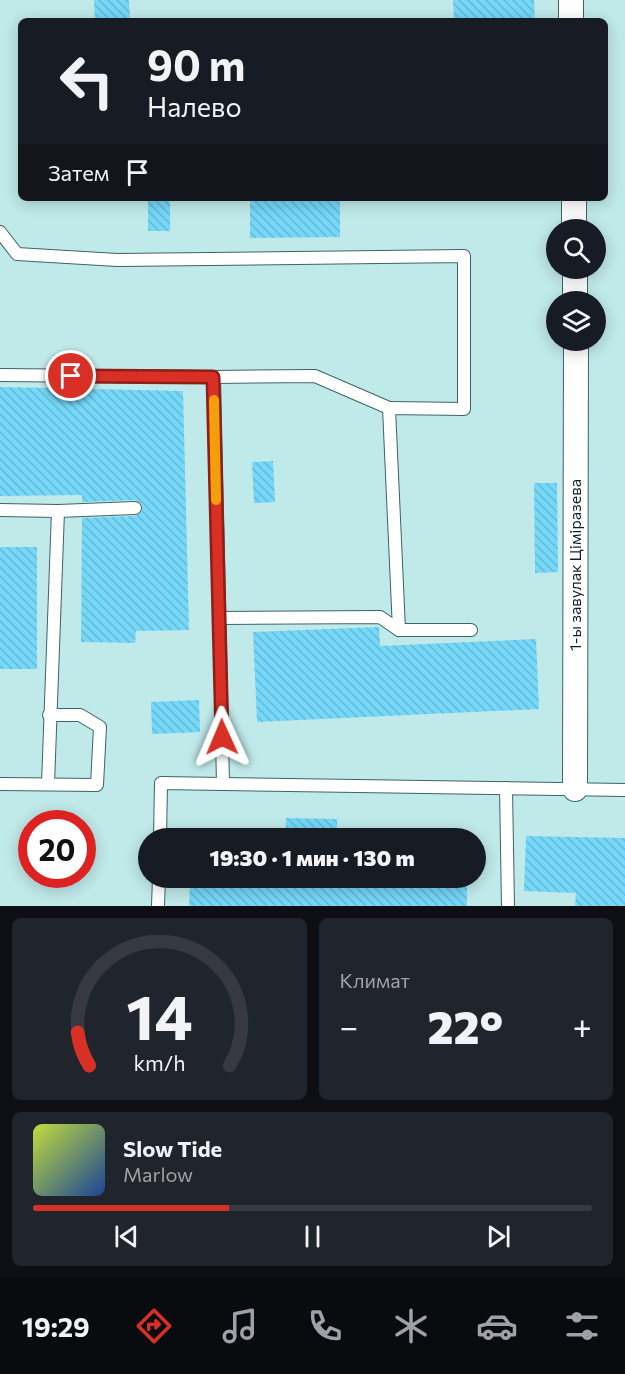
<!DOCTYPE html>
<html lang="ru">
<head>
<meta charset="utf-8">
<style>
	:root { --surface:#171b24; --page:#20242c; --text:#f1f3f6; --muted:#9ea1a6; --line:#363941; --accent:#d93025 }
	body { margin:0; font-family:Commissioner,sans-serif; background:var(--page); color:var(--text); height:100vh; display:flex; flex-direction:column; font-size:22px; white-space:nowrap }
	* { box-sizing:border-box; margin:0 }
	p { font-size:20px; color:var(--muted) }
	.icon { flex:none; width:33px; height:33px; fill:none; stroke:currentColor; stroke-width:2; stroke-linecap:round; stroke-linejoin:round }
	.map { position:relative; height:906px; overflow:hidden }
	.drawer { display:flex; flex-direction:column; gap:12px; padding:12px; background:#0d0f14; flex:1 }
	.drawer>* { flex:none }
	.top-card { position:absolute; left:18px; top:18px; width:590px; height:183px; border-radius:9px; box-shadow:0 3px 15px #0003; background:#171b24; color:var(--text); overflow:hidden }
	.buttons { position:absolute; left:546px; top:219px; display:grid; gap:12px }
	.buttons a { display:grid; place-items:center; width:60px; height:60px; border-radius:50%; background:var(--surface); box-shadow:0 3px 15px #0003; font-size:30px }
	.speed { position:absolute; left:18px; top:810px; display:flex; gap:12px; font-size:30px; font-weight:700; text-align:center }
	.speed>* { display:grid; place-content:center; width:78px; height:78px; border-radius:50%; background:var(--surface); box-shadow:0 3px 15px #0003; line-height:1 }
	.speed .limit { border:9px solid #d22; background:#fff; color:#111 }
	.pin { position:absolute; display:grid; place-items:center; width:51px; height:51px; color:#fff; margin:-26px; border:3px solid #fff; border-radius:50%; box-shadow:0 2px 6px #0007 }
	.me { position:absolute; width:66px; margin:-33px; rotate:359deg; stroke-linejoin:round; filter:drop-shadow(0 0 4px #0008) }
	.turn { display:flex; align-items:center; gap:21px; height:126px; padding:0 30px; font-size:27px }
	.turn .icon { width:78px; height:78px; stroke-width:2.5 }
	.turn b { display:block; font-size:42px; line-height:51px }
	.then { display:flex; align-items:center; height:57px; padding:0 30px; background:#0003; gap:12px; font-size:22px }
	.big { font-size:45px; font-weight:800; line-height:1.1 }
	.drawer .tile { flex:1; display:flex; flex-direction:column; justify-content:center; gap:9px; min-width:0; padding:0 21px; border-radius:9px; background:var(--page) }
	.drawer .dial { align-items:center; gap:0 }
	.dial svg { height:156px; overflow:visible; fill:none; stroke:var(--line); stroke-width:7; stroke-linecap:round; text-anchor:middle }
	.dial text { fill:var(--text); stroke:none }
	.song { display:flex; align-items:center; gap:18px }
	.cover { width:72px; height:72px; border-radius:9px; background:linear-gradient(135deg,hsl(70 70% 55%),hsl(220 70% 35%)) }
	.played { height:6px; border-radius:3px; background:linear-gradient(90deg,var(--accent) 35%,var(--line) 35%) }
	.keys { display:flex; justify-content:space-around; direction:ltr }
	.heat { display:flex; justify-content:space-between; align-items:center; font-size:33px; direction:ltr }
	.drawer .tiles { flex:1; display:grid; gap:12px; grid-template-columns:1fr 1fr }
	.tile:last-child { grid-column:span 2 }
	.trip { position:absolute; left:138px; top:828px; width:348px; height:60px; border-radius:30px; background:var(--surface); box-shadow:0 3px 15px #0003; font-weight:800; line-height:60px; text-align:center }
	.dock { display:flex; height:96px; justify-content:space-around; align-items:center; background:#090b0e; color:var(--muted) }
	.dock .icon { width:42px; height:42px }
	.dock .selected { color:var(--accent) }
	.dock b { font-size:27px; color:var(--text) }
	.map>svg:first-child { display:block }
	.building { fill:url(#building-back-hatch) }
	.lines { fill:none; stroke-linecap:round; stroke-linejoin:round }
	.service-casing { stroke:#3e6363; stroke-width:14 }
	.minor-casing { stroke:#3e6363; stroke-width:26 }
	.service { stroke:#fff; stroke-width:12 }
	.minor { stroke:#fff; stroke-width:24 }
	.route-casing { stroke:#8d1f18; stroke-width:15 }
	.route { stroke:#d93025; stroke-width:10 }
	.slow { stroke:#f59e0b; stroke-width:10 }
	.labels { text-anchor:middle; stroke-width:6; stroke-linejoin:round; paint-order:stroke }
	.street-label { font-size:16px; fill:#102020; stroke:#fff }
</style>
</head>
<body>
<div class="map">
<svg width="625" height="906" viewBox="0 0 625 906">
	<defs>
		<pattern id="building-back-hatch" width="6" height="6" patternUnits="userSpaceOnUse" patternTransform="scale(1.5)"><rect width="6" height="6" fill="#75d8f9"/><path d="M-1 5l2 2M0 0l6 6M5-1l2 2" fill="none" stroke="#64b9d5"/></pattern>
	</defs>
	<rect width="100%" height="100%" fill="#c0e9e9"/>
	<g class="building">
		<path d="M94 0H129L130 21H95Z"/>
		<path d="M453 0H534L535 21H454Z"/>
		<path d="M250 198H340V237L250 238Z"/>
		<path d="M170 199V231H148V200Z"/>
		<path d="M0 387 183 391 189 630 136 631 135 643 81 642 82 518 136 516 142 512V504L135 500 82 502V495L0 496Z"/>
		<path d="M273 461 275 502 254 503 252 462Z"/>
		<path d="M534 483H557L558 572 535 573Z"/>
		<rect x="0" y="547" width="37" height="122"/>
		<path d="M379 627 380 646 536 639 539 709 257 722 253 632Z"/>
		<path d="M199 700 200 732 152 734 151 702Z"/>
		<path d="M286 818 337 819V838H286Z"/>
		<path d="M526 836 625 838V906H575L576 893 524 891Z"/>
		<path d="M190 878H467V906H189Z"/>
	</g>
	<g class="lines">
		<g class="service-casing">
			<g id="service">
				<path d="M0 232 17 254 117 260 464 256V409L389 408 399 630"/>
				<path d="M0 375 214 377 223 784"/>
				<path d="M214 377 315 376 389 408"/>
				<path d="M0 510 58 511 48 784"/>
				<path d="M58 511 135 508"/>
				<path d="M219 618 380 617 399 630H471"/>
				<path d="M0 784 97 785 100 727 80 715H49"/>
				<path d="M506 788 508 906"/>
				<path d="M160 838 161 783 625 790"/>
				<path d="M158 906 159 878"/>
			</g>
		</g>
		<g class="minor-casing">
			<g id="minor">
				<path d="M571 0V21"/>
				<path d="M574 198V230"/>
				<path d="M575 268V302"/>
				<path d="M575 789 576 340"/>
			</g>
		</g>
		<use href="#service" class="service"/>
		<use href="#minor" class="minor"/>
	</g>
	<g class="lines">
		<g class="route-casing">
			<path id="route" d="M71 376 213 377 222 737"/>
		</g>
		<use href="#route" class="route"/>
		<path class="slow" d="M214 400 216 500"/>
	</g>
	<g class="labels">
		<g class="street-label">
			<text transform="translate(575 565) rotate(-90)" y="6">1-ы завулак Ціміразева</text>
		</g>
	</g>
</svg>
<div class="buttons">
<a><svg class="icon" aria-label="search" viewBox="0 0 24 24"><circle cx="10" cy="10" r="6"/><path d="M15 15l6 6"/></svg></a>
<a><svg class="icon" aria-label="layers" viewBox="0 0 24 24"><path d="M12 4l9 5-9 5-9-5zM3 14l9 5 9-5"/></svg></a>
</div>
<div class="speed"><div class="limit">20</div></div>
<div class="pin" style="left:71px;top:376px;background:#d93025"><svg class="icon" aria-label="arrive" viewBox="0 0 24 24"><path d="M6 21V4h12l-3 4 3 4H6"/></svg></div>
<svg class="me" style="left:222px;top:737px" viewBox="-20 -20 40 40"><path d="M0-17L14 15 0 8-14 15z" fill="#d93025" stroke="#fff" stroke-width="4"/></svg>
<div class="trip">19:30 · 1 мин · 130 m</div>
<div class="top-card">
<div class="turn"><svg class="icon" aria-label="left" viewBox="0 0 24 24"><path d="M17 20v-9H6M10 6l-5 5 5 5"/></svg><div><b>90 m</b>Налево</div></div>
<div class="then">Затем<svg class="icon" aria-label="arrive" viewBox="0 0 24 24"><path d="M6 21V4h12l-3 4 3 4H6"/></svg></div>
</div>
</div>
<section class="drawer">
<div class="tiles">
<div class="tile dial"><svg viewBox="0 0 100 80">
<path d="M14 69A42 42 0 1 1 86 69"/>
<path d="M14 69A42 42 0 0 1 8 52" stroke="#d93025"/>
<text x="50" y="56" font-size="32" font-weight="700">14</text>
<text x="50" y="72" font-size="11">km/h</text>
</svg></div>
<div class="tile"><p>Климат</p>
<div class="heat"><a>−</a><b class="big">22°</b><a>+</a></div>
</div>
<div class="tile">
<div class="song"><i class="cover"></i><div><b>Slow Tide</b><p>Marlow</p></div></div>
<div class="played"></div>
<div class="keys"><svg class="icon" aria-label="previous" viewBox="0 0 24 24"><path d="M18 5L8 12l10 7zM5 5v14"/></svg><svg class="icon" aria-label="pause" viewBox="0 0 24 24"><path d="M8 5v14M16 5v14"/></svg><svg class="icon" aria-label="next" viewBox="0 0 24 24"><path d="M6 5l10 7-10 7zM19 5v14"/></svg></div>
</div>
</div>
</section>
<nav class="dock">
<b>19:29</b>
<svg class="icon selected" aria-label="directions" viewBox="0 0 24 24"><path d="M12 3l9 9-9 9-9-9zM9 14v-3h6M13 9l2 2-2 2"/></svg>
<svg class="icon" aria-label="music" viewBox="0 0 24 24"><path d="M9 18V5l10-2v13"/><circle cx="6" cy="18" r="3"/><circle cx="16" cy="16" r="3"/></svg>
<svg class="icon" aria-label="phone" viewBox="0 0 24 24"><path d="M5 4h4l2 5-3 2q2 4 5 5l2-3 5 2v4C11 20 4 13 5 4z"/></svg>
<svg class="icon" aria-label="climate" viewBox="0 0 24 24"><path d="M12 3v18M4 7l16 10M4 17L20 7"/></svg>
<svg class="icon" aria-label="car" viewBox="0 0 24 24"><path d="M5 17H2v-5l4-1 3-4h7l3 4 3 1v5h-3M9 17h6M6 11h13"/><circle cx="7" cy="17" r="2"/><circle cx="17" cy="17" r="2"/></svg>
<svg class="icon" aria-label="filters" viewBox="0 0 24 24"><path d="M4 7h16M4 17h16"/><circle cx="9" cy="7" r="2"/><circle cx="15" cy="17" r="2"/></svg>
</nav>
</body>
</html>
